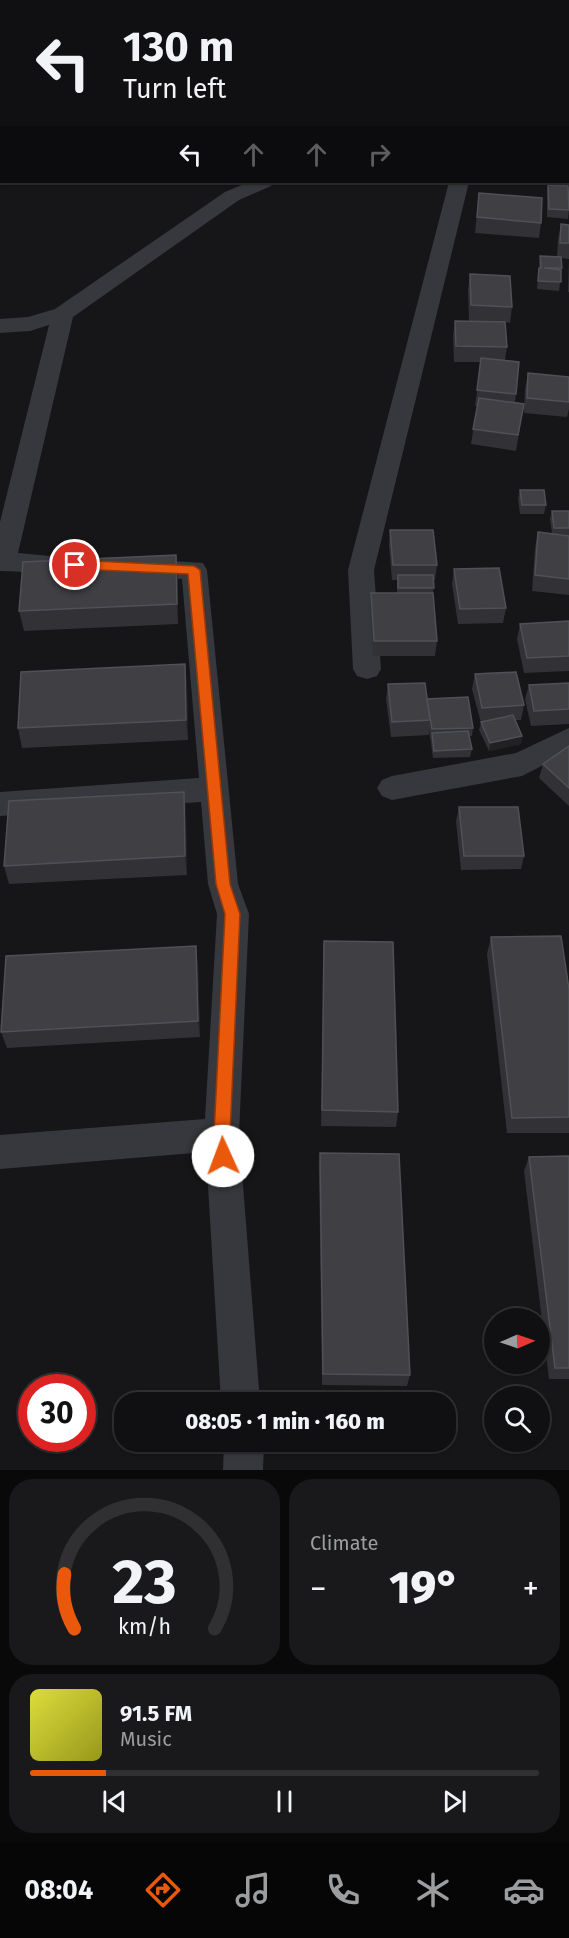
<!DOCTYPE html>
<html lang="en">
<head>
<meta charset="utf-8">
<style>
	:root { --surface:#101012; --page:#19191b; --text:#f1f3f6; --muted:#9c9d9f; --line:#303032; --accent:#ea580c }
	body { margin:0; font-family:"Fira Sans",sans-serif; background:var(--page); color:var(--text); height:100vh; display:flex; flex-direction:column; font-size:22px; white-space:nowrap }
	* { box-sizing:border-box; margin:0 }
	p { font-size:20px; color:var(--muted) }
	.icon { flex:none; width:33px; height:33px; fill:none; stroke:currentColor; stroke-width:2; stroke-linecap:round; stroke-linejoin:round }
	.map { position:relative; height:1470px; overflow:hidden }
	.details { display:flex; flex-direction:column; gap:9px; padding:9px; background:#09090a; flex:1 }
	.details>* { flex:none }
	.guide { position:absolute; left:0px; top:0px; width:570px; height:183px; box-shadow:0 2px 4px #0004,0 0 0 2px var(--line); background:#101012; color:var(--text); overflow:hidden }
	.needle { width:39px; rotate:88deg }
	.tools { position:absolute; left:484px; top:1308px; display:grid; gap:12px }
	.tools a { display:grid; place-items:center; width:66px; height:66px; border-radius:50%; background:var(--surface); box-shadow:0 2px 4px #0004,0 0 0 2px var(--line); font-size:30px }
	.speed { position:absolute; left:18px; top:1374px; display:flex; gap:12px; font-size:30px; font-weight:700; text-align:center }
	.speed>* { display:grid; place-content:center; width:78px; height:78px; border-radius:50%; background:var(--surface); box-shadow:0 2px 4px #0004,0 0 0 2px var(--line); line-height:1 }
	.speed .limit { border:9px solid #d22; background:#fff; color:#111 }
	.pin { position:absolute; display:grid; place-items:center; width:51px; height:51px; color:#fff; margin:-26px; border:3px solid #fff; border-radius:50%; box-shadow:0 2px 6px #0007 }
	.me { position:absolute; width:66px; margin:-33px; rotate:358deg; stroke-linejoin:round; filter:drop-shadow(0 0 4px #0008) }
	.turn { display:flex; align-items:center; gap:21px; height:126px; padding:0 24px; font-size:27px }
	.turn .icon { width:78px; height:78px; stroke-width:2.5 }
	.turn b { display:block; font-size:42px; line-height:51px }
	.lanes { display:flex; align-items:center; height:57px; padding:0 24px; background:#0003; justify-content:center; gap:30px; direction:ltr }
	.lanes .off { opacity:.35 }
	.big { font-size:45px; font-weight:800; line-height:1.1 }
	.details .tile { flex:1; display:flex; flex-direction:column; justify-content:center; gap:9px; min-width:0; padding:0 21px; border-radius:24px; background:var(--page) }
	.details .dial { align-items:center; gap:0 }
	.dial svg { height:156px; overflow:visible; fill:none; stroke:var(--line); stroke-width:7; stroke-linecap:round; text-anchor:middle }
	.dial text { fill:var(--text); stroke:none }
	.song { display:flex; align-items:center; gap:18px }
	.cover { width:72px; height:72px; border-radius:9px; background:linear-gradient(135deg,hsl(60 70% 55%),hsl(60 70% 35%)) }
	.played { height:6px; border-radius:3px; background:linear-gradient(90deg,var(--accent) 15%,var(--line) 15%) }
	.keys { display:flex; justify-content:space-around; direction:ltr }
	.heat { display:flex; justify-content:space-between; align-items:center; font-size:33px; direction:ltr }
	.details .tiles { flex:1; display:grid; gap:9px; grid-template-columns:1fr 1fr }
	.tile:last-child { grid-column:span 2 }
	.trip { position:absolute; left:114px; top:1392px; width:342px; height:60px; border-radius:24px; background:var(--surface); box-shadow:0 2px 4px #0004,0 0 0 2px var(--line); font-weight:800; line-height:60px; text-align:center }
	.tabs { display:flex; height:96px; justify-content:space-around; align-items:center; background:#060607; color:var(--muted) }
	.tabs .icon { width:42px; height:42px }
	.tabs .on { color:var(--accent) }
	.tabs b { font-size:27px; color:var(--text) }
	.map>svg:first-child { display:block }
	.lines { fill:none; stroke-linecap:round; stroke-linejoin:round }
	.minor { fill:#37383d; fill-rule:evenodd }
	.wall { fill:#323236 }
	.shaded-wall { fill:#212124 }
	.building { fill:#3f3f44; stroke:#4f5156; stroke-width:1.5 }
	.route { fill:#ea580c; stroke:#983908; stroke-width:1.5 }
</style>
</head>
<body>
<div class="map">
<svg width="569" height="1470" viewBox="0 0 569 1470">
	<rect width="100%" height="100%" fill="#161618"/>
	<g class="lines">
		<g class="minor">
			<rect x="568" y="120" width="1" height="12"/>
			<path d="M249 182H274L271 186 239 200 73 317 18 553 71 558 75 564 71 570 62 573 0 571V522L49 325 30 331 0 333V319L28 317 55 309 225 192Z"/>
			<path d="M449 182H469L374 570 381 669 377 676 367 679 357 676 353 669 348 570Z"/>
			<path d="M138 559 203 563 207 570 238 884 249 914 239 1134 260 1402H221L206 1152 0 1169V1135L205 1119 217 914 208 884 201 802 0 816V792L199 778 182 579 129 575 125 568 129 561Z"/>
			<path d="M569 728V752L522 776 392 800 382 796 377 788 382 780 392 776 516 753Z"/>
			<path d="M224 1442H264L263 1470H223Z"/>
		</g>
	</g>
	<g class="wall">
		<path d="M548 185 569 210 568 219 547 217V193Z"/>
		<path d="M479 193 541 223 539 238 475 233Z"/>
		<path d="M561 224 569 225V292H568L569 259 561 258 562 268 559 291 537 289 540 256 557 257 558 240Z"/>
		<path d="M470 274 512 307 510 323 505 322 507 347 505 360 516 394 515 402 524 404 516 451 471 444 477 406H475L481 362H454L453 336 455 321H469L468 290Z"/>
		<path d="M528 373 569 377V409L567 417 524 413 525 389Z"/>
		<path d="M520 490 546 505 544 514H520L518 498Z"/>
		<path d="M552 511H569V595L532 591 535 548 538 532 552 534 550 519Z"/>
		<path d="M390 530 437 565 435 580H433V593L437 641 435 656H373L370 608 371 593H397V580H392L389 545Z"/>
		<path d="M176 555 178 576V624L24 631 19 611Z"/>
		<path d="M454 569 506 608 503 623 458 624 452 584Z"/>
		<path d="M569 621V671L524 673 517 639 520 624Z"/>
		<path d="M185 664 187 685 188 740 22 748 18 728Z"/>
		<path d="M475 674 524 705 521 720H515L522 736 521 744 489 751 479 730 481 723 472 689Z"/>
		<path d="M569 683V724L531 726 525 699 529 685Z"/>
		<path d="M388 684 427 699 473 728 472 736H469L472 749 470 757 433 758 429 729V735L391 737 386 699Z"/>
		<path d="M569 746V806L539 778 543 764Z"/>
		<path d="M184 792 186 812 187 875 9 884 4 866Z"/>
		<path d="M459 807 524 856 521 869 461 870 456 821Z"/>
		<path d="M491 937 569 989V1133H507L487 954Z"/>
		<path d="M324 941 398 1112 396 1127 321 1126Z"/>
		<path d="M198 963 200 1037 7 1048 1 1032Z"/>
		<path d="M320 1153 410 1375 407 1386 322 1385 319 1168Z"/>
		<path d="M569 1156V1379H549L524 1171 529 1157Z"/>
	</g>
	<g class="shaded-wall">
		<path d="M176 555 178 576V624L177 604Z"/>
		<path d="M185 664 187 685 188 740 186 720Z"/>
		<path d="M522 736 521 744 489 751 490 743Z"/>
		<path d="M184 792 186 812 187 875 185 856Z"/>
		<path d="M196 946 198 963 200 1037 198 1021Z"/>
	</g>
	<g class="building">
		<path d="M473 0 567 1V2H473Z"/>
		<rect x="568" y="21" width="1" height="31"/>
		<rect x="568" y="58" width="1" height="23"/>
		<rect x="568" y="140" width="1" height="25"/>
		<path d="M548 185 568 186 569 210 549 209Z"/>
		<path d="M479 193 542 198 541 223 477 217Z"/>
		<path d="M561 224 569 225V243H560Z"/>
		<path d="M540 256 561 257 562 268H544L561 270V282L538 281 539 268H541Z"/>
		<path d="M470 274 510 276 512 307 471 305Z"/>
		<path d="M455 321 505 322 507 347 456 346Z"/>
		<path d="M481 358 519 362 516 394 477 390Z"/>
		<path d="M528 373 569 377V402L527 398Z"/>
		<path d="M479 398 524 404 518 435 473 429Z"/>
		<path d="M520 490H544L546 505H522Z"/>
		<path d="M552 511H569V528H554Z"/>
		<path d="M390 530H433L437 565H393Z"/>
		<path d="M538 532 569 536V579L535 575Z"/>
		<path d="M176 555 177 604 19 611 23 562Z"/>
		<path d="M499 568 506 608 460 609 454 569Z"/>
		<path d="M398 575H433L434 588H398Z"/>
		<path d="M371 593H433L437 641H374Z"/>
		<path d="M569 621V656L527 658 520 624Z"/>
		<path d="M185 664 186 720 18 728 21 672Z"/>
		<path d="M516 672 524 705 482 708 475 674Z"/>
		<path d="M425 683 430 720 392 722 388 684Z"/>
		<path d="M569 683V709L534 711 529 685Z"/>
		<path d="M468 697 473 728 432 729 427 699Z"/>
		<path d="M513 715 522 736 490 743 481 722Z"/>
		<path d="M468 731 472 749 434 751 432 733Z"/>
		<path d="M569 746V788L543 764Z"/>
		<path d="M184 792 185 856 4 866 9 801Z"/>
		<path d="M459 807H518L524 856H464Z"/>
		<path d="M561 936 569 989V1117L512 1118 491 937Z"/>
		<path d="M324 941 393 942 398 1112 322 1110Z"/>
		<path d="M196 946 198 1021 1 1032 6 956Z"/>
		<path d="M320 1153 399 1154 410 1375 323 1374Z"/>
		<path d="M569 1156V1368H555L529 1157Z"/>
	</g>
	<path class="route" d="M75 560 194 566 200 570 230 884 240 914 230 1134 232 1156 229 1162 223 1164 217 1162 214 1134 225 914 216 884 188 574 75 569 68 565Z"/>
</svg>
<div class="tools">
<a><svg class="needle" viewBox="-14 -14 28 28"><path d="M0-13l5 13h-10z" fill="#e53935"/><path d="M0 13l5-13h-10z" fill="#9c9d9f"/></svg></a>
<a><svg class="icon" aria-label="search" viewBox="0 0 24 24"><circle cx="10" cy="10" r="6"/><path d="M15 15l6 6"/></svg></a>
</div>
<div class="speed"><div class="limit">30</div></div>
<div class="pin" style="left:75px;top:565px;background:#d93025"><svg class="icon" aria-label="arrive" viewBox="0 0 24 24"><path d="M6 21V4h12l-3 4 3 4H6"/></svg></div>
<svg class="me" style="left:223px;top:1156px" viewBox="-20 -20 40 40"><circle r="19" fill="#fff"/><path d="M0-13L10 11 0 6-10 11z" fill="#ea580c"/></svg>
<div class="trip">08:05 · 1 min · 160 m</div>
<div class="guide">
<div class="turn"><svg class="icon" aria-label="left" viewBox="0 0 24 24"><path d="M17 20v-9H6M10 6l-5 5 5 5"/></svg><div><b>130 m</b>Turn left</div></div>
<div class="lanes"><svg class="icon" aria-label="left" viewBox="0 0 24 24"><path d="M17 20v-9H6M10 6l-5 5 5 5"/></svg><svg class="icon off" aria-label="ahead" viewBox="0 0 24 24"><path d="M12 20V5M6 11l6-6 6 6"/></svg><svg class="icon off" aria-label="ahead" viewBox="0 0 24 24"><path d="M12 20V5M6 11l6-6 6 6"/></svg><svg class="icon off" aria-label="right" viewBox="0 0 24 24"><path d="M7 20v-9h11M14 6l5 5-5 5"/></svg></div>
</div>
</div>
<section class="details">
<div class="tiles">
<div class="tile dial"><svg viewBox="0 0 100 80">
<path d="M14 69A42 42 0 1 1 86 69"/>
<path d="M14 69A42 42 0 0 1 9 41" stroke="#ea580c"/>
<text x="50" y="56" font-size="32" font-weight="700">23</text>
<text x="50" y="72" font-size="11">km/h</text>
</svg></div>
<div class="tile"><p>Climate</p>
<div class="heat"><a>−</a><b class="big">19°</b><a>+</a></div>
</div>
<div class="tile">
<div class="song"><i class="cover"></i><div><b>91.5 FM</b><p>Music</p></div></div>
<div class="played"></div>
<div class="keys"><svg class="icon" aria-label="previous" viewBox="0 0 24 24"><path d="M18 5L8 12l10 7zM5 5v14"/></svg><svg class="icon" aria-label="pause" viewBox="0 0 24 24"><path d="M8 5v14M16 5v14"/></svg><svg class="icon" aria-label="next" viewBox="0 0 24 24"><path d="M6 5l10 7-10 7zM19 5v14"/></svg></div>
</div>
</div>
</section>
<nav class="tabs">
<b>08:04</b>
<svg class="icon on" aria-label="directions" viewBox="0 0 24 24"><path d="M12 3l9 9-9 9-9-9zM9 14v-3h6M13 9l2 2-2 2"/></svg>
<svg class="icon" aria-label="music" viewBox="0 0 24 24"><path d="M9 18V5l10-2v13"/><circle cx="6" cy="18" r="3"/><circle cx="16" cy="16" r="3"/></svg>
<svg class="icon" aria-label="phone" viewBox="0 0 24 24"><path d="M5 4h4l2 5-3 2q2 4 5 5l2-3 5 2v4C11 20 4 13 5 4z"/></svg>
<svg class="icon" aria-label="climate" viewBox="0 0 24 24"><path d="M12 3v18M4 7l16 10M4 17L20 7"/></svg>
<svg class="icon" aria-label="car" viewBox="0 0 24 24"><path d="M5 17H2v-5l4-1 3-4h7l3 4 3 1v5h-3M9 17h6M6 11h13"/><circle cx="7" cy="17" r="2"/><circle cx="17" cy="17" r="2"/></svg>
</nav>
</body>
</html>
